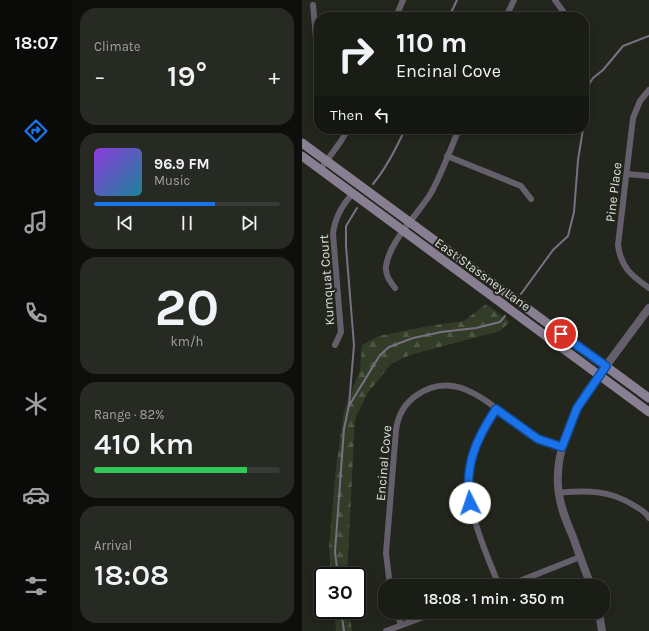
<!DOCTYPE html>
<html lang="en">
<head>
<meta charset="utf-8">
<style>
	:root { --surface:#1a1c16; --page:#272923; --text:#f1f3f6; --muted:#9fa1a1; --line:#383a35; --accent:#1a73e8 }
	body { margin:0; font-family:Karla,sans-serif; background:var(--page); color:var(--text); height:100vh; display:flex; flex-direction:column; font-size:15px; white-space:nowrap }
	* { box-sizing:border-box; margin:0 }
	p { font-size:13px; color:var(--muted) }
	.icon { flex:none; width:22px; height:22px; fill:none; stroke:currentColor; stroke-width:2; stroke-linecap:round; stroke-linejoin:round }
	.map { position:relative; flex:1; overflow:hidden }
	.side { display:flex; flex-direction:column; gap:8px; padding:8px; background:#0e0f0c; width:230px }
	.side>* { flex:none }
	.banner { position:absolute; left:12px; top:12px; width:275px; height:122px; border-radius:16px; box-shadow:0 2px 10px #0003,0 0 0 1px var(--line); background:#1a1c16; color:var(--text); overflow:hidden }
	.speed { position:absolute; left:12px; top:567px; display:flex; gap:8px; font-size:20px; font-weight:700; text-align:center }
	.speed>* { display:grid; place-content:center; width:52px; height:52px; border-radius:50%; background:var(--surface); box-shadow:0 2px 10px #0003,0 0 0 1px var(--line); line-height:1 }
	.speed .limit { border:2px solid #111; border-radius:6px; background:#fff; color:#111 }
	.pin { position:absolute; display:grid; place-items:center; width:34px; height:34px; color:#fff; margin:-17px; border:2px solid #fff; border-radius:50%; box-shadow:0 1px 4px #0007 }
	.me { position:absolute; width:44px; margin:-22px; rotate:356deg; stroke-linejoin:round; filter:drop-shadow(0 0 3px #0008) }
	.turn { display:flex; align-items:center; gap:14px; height:84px; padding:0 16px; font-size:18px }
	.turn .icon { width:52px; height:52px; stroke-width:2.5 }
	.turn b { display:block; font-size:28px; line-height:34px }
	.then { display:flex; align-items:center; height:38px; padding:0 16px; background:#0003; gap:8px; font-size:15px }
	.big { font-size:30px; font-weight:600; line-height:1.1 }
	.side .tile { flex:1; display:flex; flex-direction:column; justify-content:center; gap:6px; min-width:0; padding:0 14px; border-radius:16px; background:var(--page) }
	.side .dial { align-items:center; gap:0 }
	.dial b { font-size:52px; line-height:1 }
	.song { display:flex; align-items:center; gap:12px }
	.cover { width:48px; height:48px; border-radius:6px; background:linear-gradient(135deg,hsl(270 70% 55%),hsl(190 70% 35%)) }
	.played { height:4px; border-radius:2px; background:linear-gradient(90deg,var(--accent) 65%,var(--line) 65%) }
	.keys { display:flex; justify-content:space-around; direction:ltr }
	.heat { display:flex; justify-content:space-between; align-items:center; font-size:22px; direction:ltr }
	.charge { height:6px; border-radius:3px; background:linear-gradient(90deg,#34c759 82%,var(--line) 0) }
	.trip { position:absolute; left:76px; top:579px; width:232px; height:40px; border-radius:16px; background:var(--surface); box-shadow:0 2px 10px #0003,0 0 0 1px var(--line); font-weight:600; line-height:40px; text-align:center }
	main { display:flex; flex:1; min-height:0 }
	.menu { display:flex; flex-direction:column; width:72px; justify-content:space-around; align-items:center; background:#0a0b09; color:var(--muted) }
	.menu .icon { width:28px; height:28px }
	.menu .selected { color:var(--accent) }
	.menu b { font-size:18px; color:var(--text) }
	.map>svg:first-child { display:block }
	.forest { fill:url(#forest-firs) }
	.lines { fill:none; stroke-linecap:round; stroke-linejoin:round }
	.stream { stroke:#797081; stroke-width:2 }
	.minor { stroke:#655e6b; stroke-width:6 }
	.tertiary { stroke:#655e6b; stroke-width:8 }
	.secondary { stroke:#897f93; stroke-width:9 }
	.route-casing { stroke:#114b97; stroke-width:10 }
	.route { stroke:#1a73e8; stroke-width:7 }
	.labels { text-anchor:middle; stroke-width:4; stroke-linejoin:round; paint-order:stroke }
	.street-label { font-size:13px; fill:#dce0d9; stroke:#22261d }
</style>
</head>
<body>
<main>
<nav class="menu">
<b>18:07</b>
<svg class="icon selected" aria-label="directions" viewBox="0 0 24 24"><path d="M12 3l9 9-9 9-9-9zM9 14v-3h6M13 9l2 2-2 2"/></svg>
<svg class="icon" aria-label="music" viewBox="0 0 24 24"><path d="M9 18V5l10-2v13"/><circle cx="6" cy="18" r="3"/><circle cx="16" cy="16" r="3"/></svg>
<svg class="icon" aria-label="phone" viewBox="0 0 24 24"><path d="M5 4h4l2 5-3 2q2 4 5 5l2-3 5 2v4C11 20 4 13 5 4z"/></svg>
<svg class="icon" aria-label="climate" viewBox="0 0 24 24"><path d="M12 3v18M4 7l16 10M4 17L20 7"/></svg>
<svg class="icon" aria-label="car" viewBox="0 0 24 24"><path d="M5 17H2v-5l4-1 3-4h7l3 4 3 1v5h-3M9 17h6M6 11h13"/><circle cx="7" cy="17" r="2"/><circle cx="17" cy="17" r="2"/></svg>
<svg class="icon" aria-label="filters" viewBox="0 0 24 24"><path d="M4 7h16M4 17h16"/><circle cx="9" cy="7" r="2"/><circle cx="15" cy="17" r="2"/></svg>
</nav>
<section class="side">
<div class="tile"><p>Climate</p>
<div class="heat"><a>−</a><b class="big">19°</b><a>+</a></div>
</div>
<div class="tile">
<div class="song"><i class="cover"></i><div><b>96.9 FM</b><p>Music</p></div></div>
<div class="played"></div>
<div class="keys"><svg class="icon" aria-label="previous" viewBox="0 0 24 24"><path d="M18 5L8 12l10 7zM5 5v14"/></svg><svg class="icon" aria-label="pause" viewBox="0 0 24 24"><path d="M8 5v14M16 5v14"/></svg><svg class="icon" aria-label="next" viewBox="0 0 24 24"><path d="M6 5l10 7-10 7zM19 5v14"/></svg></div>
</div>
<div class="tile dial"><b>20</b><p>km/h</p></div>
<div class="tile"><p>Range · 82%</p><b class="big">410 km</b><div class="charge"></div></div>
<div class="tile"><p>Arrival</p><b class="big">18:08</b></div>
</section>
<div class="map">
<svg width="347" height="631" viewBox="0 0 347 631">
	<defs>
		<pattern id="forest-firs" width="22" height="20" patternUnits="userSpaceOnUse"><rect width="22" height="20" fill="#323c27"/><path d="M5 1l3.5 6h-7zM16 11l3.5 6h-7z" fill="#4f5846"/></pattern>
	</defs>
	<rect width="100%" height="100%" fill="#22261d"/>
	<g class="forest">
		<path d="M184 304 208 322 198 331 108 355 89 364 65 394 53 419 45 576H29L27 547 34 468 42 411 58 370 60 345 77 336 126 326 162 321Z"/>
		<path d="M32 610H47L50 631H34Z"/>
	</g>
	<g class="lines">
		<g class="stream">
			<path d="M147 17 155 0"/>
			<path d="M282 121 284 89 291 78 301 70 321 46 347 36"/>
			<path d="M71 184C85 167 94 149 103 129"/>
			<path d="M219 294 251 250 266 236 272 212 276 160 281 129"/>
			<path d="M48 404 78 355 87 347 111 338 139 332 174 328 198 322 203 316"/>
			<path d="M36 576 33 552 42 429 47 405 52 345 44 246V226L55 208"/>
			<path d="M39 610 42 631"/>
		</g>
		<g class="minor">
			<path d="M253 0 265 17"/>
			<path d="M11 5 15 48 17 53"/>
			<path d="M94 17 101 0"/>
			<path d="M204 17 212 0"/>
			<path d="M347 90 338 101 331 118 316 245C319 268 330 276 347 288"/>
			<path d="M145 156 219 186 229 199"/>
			<path d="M18 170 39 141 46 129"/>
			<path d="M325 174 347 176"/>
			<path d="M93 288C88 281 83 275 84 266 88 240 115 216 129 193 140 173 148 150 157 129"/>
			<path d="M33 345 39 332 31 234C33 217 40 206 50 194"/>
			<path d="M194 409C186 421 178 433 173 447 155 495 180 541 197 586"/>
			<path d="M256 493C285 490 308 490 333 506 338 509 344 512 347 518"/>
			<path d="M88 586 84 553 94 430C96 415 103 403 115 395 159 364 198 416 232 437 241 442 251 444 261 447"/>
			<path d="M205 586 278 557"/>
			<path d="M95 612 99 625"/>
			<path d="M84 631 135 612"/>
		</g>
		<g class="tertiary">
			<path d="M289 586C283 570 277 554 271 537 265 523 259 509 257 494 251 459 267 422 284 393L347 308"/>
			<path d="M297 612 300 631"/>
		</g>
		<g class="secondary">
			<path d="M0 143 347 398"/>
			<path d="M0 156 347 412"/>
		</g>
	</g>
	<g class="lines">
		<g class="route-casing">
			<path id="route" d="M168 503C162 466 174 439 194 409L236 439 260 447 275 408 304 366 259 334"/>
		</g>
		<use href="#route" class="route"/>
	</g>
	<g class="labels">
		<g class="street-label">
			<text transform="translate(311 192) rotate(-83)" y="5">Pine Place</text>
			<text transform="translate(181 274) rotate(36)" y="5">East Stassney Lane</text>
			<text transform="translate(24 280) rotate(-94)" y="5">Kumquat Court</text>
			<text transform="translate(81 463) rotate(-85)" y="5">Encinal Cove</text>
		</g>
	</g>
</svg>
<div class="speed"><div class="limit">30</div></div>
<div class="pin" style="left:259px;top:334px;background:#d93025"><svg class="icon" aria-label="arrive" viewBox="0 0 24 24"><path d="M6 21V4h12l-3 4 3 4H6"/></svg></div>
<svg class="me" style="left:168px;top:503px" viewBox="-20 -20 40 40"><circle r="19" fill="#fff"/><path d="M0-13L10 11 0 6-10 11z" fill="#1a73e8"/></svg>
<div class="trip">18:08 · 1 min · 350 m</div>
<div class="banner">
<div class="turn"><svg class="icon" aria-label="right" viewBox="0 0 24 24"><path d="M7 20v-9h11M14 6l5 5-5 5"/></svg><div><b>110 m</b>Encinal Cove</div></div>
<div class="then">Then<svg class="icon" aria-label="left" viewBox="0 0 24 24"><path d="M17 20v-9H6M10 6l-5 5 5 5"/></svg></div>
</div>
</div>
</main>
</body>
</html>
